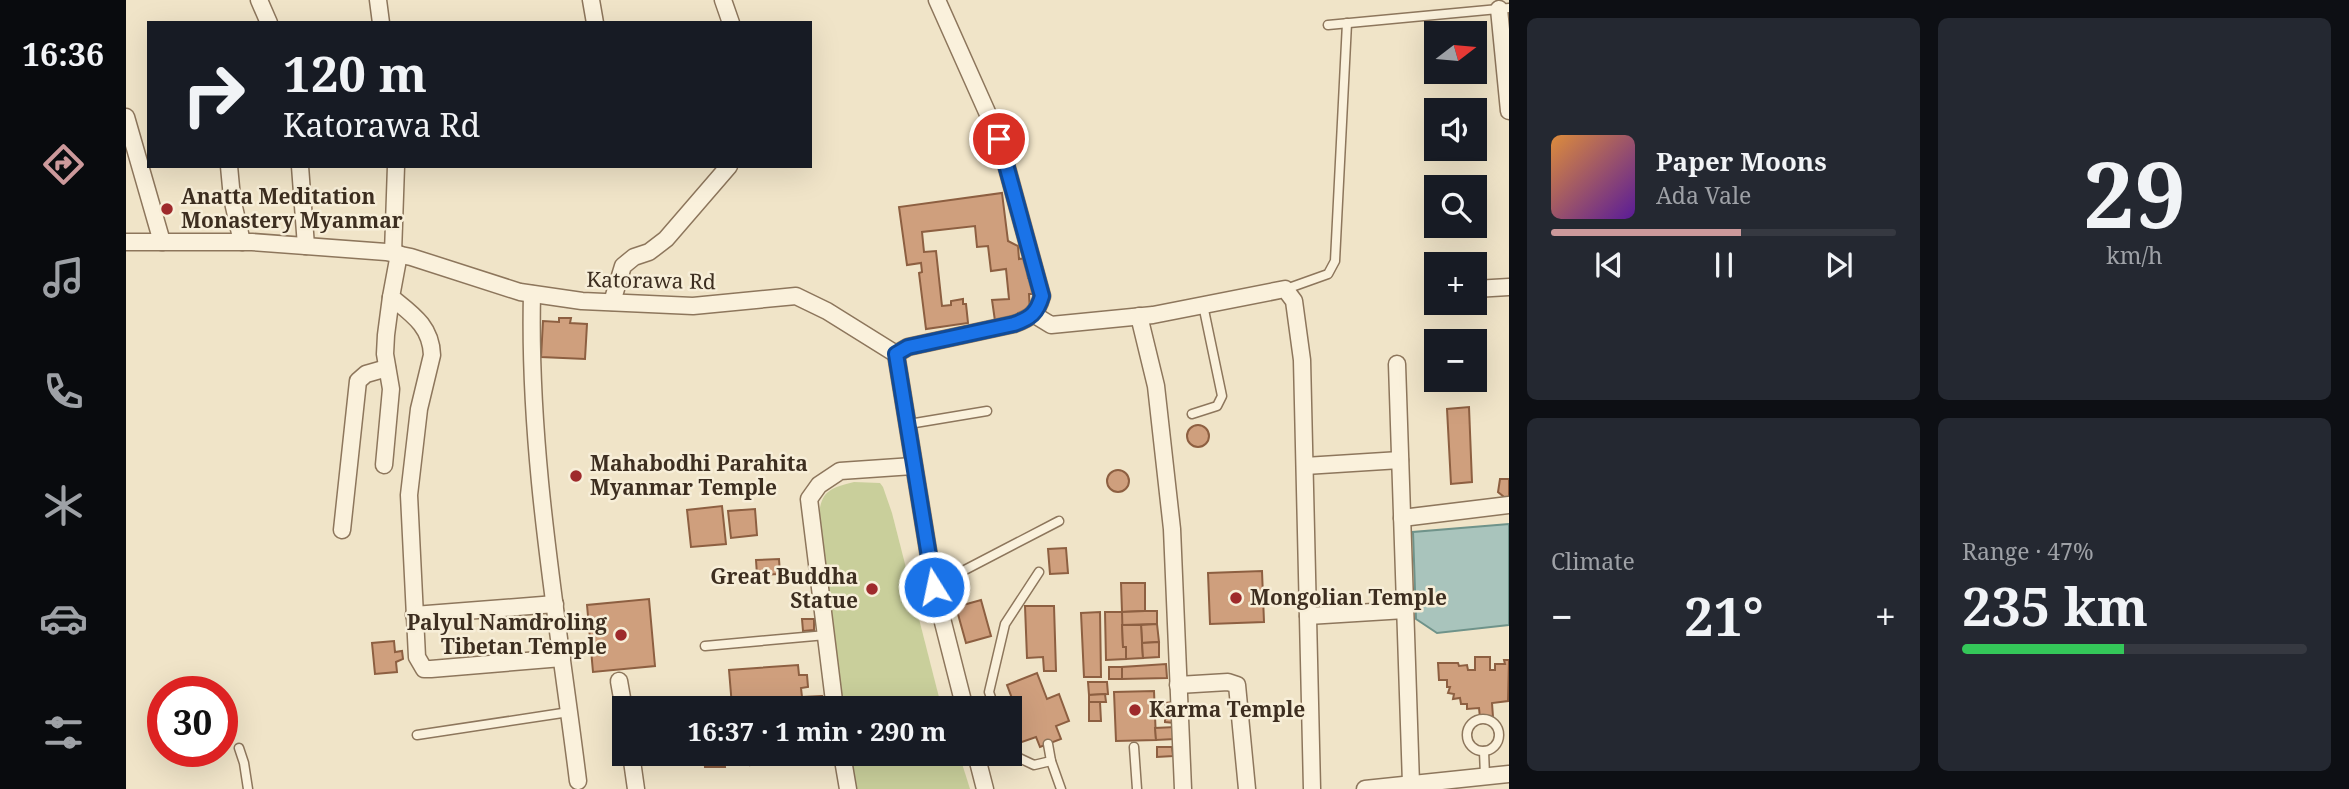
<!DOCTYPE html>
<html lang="en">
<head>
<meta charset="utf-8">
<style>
	:root { --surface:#171b24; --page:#242831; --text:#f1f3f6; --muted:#9ea1a6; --line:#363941; --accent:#cc999b }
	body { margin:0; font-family:"Noto Serif",serif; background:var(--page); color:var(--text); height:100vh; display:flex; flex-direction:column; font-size:26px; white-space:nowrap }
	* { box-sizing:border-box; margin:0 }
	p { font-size:23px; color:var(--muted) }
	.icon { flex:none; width:38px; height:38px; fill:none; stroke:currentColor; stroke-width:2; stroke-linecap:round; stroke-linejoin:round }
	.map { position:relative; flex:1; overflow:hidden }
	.details { display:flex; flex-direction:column; gap:18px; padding:18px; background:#0d0f14; width:840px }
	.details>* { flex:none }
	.guide { position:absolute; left:21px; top:21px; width:665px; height:147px; border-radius:0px; box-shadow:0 7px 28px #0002; background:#171b24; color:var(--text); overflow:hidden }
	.needle { width:46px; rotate:74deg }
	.tools { position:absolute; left:1298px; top:21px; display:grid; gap:14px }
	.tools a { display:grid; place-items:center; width:63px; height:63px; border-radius:0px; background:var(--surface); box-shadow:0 7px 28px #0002; font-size:35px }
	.speed { position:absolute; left:21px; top:676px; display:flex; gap:14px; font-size:35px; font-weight:700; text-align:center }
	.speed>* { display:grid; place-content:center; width:91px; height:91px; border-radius:50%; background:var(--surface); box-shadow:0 7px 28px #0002; line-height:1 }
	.speed .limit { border:10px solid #d22; background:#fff; color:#111 }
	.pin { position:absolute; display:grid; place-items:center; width:60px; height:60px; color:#fff; margin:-30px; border:4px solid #fff; border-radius:50%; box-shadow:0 2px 7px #0007 }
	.me { position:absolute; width:77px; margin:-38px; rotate:350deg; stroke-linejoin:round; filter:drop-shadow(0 0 5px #0008) }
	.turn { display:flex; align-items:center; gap:24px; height:147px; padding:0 21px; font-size:32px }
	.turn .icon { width:91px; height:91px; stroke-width:2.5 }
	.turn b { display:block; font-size:49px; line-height:60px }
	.big { font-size:52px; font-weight:700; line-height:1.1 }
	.details .tile { flex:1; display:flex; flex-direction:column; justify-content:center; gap:10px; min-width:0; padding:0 24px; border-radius:10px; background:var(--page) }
	.details .dial { align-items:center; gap:0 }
	.dial b { font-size:91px; line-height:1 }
	.song { display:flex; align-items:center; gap:21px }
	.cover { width:84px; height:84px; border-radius:10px; background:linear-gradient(135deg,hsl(30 70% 55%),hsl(270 70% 35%)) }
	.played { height:7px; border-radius:4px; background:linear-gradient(90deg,var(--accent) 55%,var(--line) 55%) }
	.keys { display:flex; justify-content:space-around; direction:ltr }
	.heat { display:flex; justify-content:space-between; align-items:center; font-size:38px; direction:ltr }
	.charge { height:10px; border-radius:5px; background:linear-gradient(90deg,#34c759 47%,var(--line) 0) }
	.details .tiles { flex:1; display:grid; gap:18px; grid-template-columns:repeat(2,1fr) }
	.trip { position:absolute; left:486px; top:696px; width:410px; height:70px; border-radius:0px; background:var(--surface); box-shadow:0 7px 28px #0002; font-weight:700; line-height:70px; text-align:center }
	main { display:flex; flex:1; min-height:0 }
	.tab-bar { display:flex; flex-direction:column; width:126px; justify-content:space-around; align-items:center; background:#090b0e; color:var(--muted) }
	.tab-bar .icon { width:49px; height:49px }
	.tab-bar .active { color:var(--accent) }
	.tab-bar b { font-size:32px; color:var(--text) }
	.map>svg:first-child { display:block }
	.green { fill:#c9cf9b }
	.water { fill:#a9c4bc; stroke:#6f938a; stroke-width:2 }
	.building { fill:#cf9f7d; stroke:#8d5f41; stroke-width:2 }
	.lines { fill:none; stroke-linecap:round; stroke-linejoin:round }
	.lane-casing { stroke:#8d765c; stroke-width:11 }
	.street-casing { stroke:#8d765c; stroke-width:19 }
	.lane { stroke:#faf1dc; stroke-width:8 }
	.street { stroke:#faf1dc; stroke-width:16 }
	.route-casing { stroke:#114b97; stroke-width:18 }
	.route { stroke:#1a73e8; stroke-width:12 }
	.poi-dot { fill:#9e2a2b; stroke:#f7eed8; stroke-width:2.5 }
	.labels { text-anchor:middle; stroke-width:5; stroke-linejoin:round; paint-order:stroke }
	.poi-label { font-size:21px; font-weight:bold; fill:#3d2e20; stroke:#f7eed8; text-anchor:start }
	.street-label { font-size:21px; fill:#3d2e20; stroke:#f7eed8 }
</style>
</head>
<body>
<main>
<nav class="tab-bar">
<b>16:36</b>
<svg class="icon active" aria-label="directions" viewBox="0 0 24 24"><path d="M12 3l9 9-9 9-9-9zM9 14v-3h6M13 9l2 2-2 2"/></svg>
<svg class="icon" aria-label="music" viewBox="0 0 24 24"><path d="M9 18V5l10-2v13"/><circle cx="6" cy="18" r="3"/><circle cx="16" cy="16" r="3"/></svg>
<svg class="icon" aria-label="phone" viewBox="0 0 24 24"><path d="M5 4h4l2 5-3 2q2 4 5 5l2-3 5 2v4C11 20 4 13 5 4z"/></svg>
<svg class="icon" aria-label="climate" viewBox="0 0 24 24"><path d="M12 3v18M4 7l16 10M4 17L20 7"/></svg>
<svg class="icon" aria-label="car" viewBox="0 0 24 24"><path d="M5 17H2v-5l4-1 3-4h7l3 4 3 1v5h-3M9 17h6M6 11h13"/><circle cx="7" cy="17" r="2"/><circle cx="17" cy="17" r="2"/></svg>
<svg class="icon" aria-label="filters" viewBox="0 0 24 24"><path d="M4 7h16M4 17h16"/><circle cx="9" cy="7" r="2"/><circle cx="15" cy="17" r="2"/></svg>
</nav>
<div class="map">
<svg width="1383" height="789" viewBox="0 0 1383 789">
	<rect width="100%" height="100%" fill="#f0e4c8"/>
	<g class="green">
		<path d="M728 482 754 483 757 487 766 513 816 709H718L693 521C693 493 702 488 728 482Z"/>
		<path d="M724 754H833L844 789H729Z"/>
	</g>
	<path class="water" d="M1383 524V625L1311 633 1290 619 1287 532Z"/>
	<g class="building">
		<path d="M876 193 882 241 892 246 893 259 900 258 902 278H907L908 294H903L904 312 892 313 891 319 869 321 866 300 883 299 880 269 865 271 862 246 851 247 849 226 796 232 798 252 810 251 816 306 825 305V301L837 299V304H840L842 323 800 329 793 273 796 272 795 263 781 265 773 207Z"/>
		<path d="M433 318H445L444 323 461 324 459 359 415 357 417 321 433 322Z"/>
		<path d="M1343 407 1346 482 1325 484 1321 409Z"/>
		<circle cx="1072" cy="436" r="11"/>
		<circle cx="992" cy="481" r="11"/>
		<path d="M1374 479H1383V501L1372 492Z"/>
		<path d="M596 506 600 544 565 547 561 510Z"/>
		<path d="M629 509 631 535 605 538 602 511Z"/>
		<path d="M940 548 942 573 924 574 922 549Z"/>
		<path d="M653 559 654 574 631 575 630 560Z"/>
		<path d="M1136 571 1138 622 1084 624 1082 573Z"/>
		<path d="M995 583H1019V611L996 612Z"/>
		<path d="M523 599 529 666 467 672 461 605Z"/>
		<path d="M855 600 865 636 840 643 830 607Z"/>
		<path d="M899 606H928L930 671H918L917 657 901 658Z"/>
		<path d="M1019 611H1031V624L996 625V612Z"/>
		<path d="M974 612 975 677H958L955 613Z"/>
		<path d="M979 612H996L997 647H1000V659L980 660Z"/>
		<path d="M676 619H688V630L677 631Z"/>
		<path d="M1031 624 1033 642 1016 643 1015 625Z"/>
		<path d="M996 625H1015L1017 658 1000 659V647H997Z"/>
		<path d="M268 641 269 652 276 651 277 659 270 662 271 672 249 674 246 643Z"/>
		<path d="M1033 642V657L1017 658 1016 643Z"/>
		<path d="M1349 657H1364V670H1369V664H1379L1378 660H1383L1382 701 1366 703 1367 717 1354 718 1353 708 1341 709V704H1335L1334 698 1327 699 1328 694 1322 693 1324 687H1321V680H1313L1312 663H1332L1333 666 1341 665 1342 670H1349Z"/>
		<path d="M1040 664 1041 678 996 679V667Z"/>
		<path d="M672 665 673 675H681L682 687 675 688 676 697 696 696 697 709H573L606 706 603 670Z"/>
		<rect x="983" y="667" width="13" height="12"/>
		<path d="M911 673 921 699 933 694 943 721 930 726 935 739 914 747 910 737 893 743 884 719V711L890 709 881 685Z"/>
		<path d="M962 682H981L982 694 963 695Z"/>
		<path d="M1028 691 1030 740 990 741 988 692Z"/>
		<path d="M979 694 980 702H963V695Z"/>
		<path d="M963 702H974L975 721H963Z"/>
		<path d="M1048 702V723L1039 722V703Z"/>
		<path d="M1049 727V739L1030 740 1029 728Z"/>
		<path d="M1031 747H1046L1047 756 1031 757Z"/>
		<path d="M578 754H598L599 767H579Z"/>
		<path d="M623 754H656L657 760 624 765Z"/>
	</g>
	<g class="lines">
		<g class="lane-casing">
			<g id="lane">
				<path d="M1202 25 1383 8"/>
				<path d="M1160 289 1202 274 1209 261 1221 23"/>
				<path d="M1066 414 1091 406 1096 396 1077 305"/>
				<path d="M783 424 861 411"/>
				<path d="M808 586 933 521"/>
				<path d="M579 646 700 635"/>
				<path d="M869 709 863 692 879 624 913 572"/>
				<circle cx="1357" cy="735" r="16"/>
				<path d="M291 735 443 712"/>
				<path d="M884 743 889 756 908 765 925 761"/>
				<path d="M922 744 925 761 935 789"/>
				<path d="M1008 747 1011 789"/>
				<path d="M113 748 118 763 122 789"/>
				<path d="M1358 751 1359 776"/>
			</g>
		</g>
		<g class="street-casing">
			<g id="street">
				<path d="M133 0 143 23"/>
				<path d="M252 0 255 23"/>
				<path d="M465 0 469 23"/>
				<path d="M597 0 605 23"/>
				<path d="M1373 9 1383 111"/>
				<path d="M0 117 36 242"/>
				<path d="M103 166 106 198 116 242"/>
				<path d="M174 166 180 246"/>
				<path d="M0 242H126L260 252 285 257 394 292 456 301 567 306 670 296 701 311 770 354 782 347 888 324C905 318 911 313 916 296L873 139 811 0"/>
				<path d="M267 253 270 166"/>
				<path d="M273 254 265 297C286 314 305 326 306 355L293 409 283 495 291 657 298 669H305L436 658"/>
				<path d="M1349 289 1383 287"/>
				<path d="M406 294C402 457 432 619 452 781"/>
				<path d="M486 302 497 266 508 257 523 252 540 239 603 166"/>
				<path d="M907 314 925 325 1027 315 1159 289 1168 301 1176 360 1186 789"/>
				<path d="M1013 316 1030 386 1046 529 1057 789"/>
				<path d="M770 354 808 587 839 709"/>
				<path d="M1271 364 1285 784"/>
				<path d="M258 465 265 389 259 354 260 335 265 297"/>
				<path d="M1179 466 1274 460"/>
				<path d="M1276 518 1383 505"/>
				<path d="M216 530 232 381 240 374 261 368"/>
				<path d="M288 615 429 604"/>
				<path d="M1182 616 1279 610"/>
				<path d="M493 681 499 715"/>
				<path d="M1052 685 1102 682 1111 685 1121 789"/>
				<path d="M709 709 683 499 693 485 714 471 787 466"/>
				<path d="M505 754 510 789"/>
				<path d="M716 754 722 789"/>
				<path d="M850 754 859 789"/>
				<path d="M1239 789 1383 774"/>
			</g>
		</g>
		<use href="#lane" class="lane"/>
		<use href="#street" class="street"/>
	</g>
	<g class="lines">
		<g class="route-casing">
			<path id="route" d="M808 587 770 354 782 347 888 324C905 318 911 313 916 296L873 139"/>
		</g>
		<use href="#route" class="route"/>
	</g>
	<g class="poi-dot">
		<circle cx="41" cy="209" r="7"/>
		<circle cx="450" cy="476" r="7"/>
		<circle cx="746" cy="589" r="7"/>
		<circle cx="1110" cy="598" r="7"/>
		<circle cx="495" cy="635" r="7"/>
		<circle cx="1009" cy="710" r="7"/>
	</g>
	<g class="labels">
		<g class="poi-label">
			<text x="55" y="204">Anatta Meditation<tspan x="55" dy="24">Monastery Myanmar</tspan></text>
			<text x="464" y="471">Mahabodhi Parahita<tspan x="464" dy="24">Myanmar Temple</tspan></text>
			<text x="732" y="584" text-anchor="end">Great Buddha<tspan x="732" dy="24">Statue</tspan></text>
			<text x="1124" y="605">Mongolian Temple</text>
			<text x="481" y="630" text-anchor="end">Palyul Namdroling<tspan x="481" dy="24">Tibetan Temple</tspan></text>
			<text x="1023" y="717">Karma Temple</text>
		</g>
		<g class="street-label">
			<text transform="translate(525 281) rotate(1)" y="7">Katorawa Rd</text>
		</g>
	</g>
</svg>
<div class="tools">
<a><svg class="needle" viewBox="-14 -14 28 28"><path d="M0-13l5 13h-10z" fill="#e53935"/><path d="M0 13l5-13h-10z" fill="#9ea1a6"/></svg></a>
<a><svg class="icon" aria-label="sound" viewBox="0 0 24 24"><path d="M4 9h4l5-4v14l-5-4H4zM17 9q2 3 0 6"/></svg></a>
<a><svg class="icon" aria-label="search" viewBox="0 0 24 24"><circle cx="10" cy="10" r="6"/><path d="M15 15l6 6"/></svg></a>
<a>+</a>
<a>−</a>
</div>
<div class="speed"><div class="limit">30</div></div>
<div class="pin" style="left:873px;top:139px;background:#d93025"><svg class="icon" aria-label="arrive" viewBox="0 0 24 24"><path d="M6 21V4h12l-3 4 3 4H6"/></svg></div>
<svg class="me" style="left:808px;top:587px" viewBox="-20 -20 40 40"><circle r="17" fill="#1a73e8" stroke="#fff" stroke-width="3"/><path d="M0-11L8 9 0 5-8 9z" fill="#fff"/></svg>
<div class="trip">16:37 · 1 min · 290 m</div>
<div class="guide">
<div class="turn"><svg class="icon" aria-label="right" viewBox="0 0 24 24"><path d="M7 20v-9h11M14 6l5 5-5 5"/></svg><div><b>120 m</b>Katorawa Rd</div></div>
</div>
</div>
<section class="details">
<div class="tiles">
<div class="tile">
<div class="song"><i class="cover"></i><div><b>Paper Moons</b><p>Ada Vale</p></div></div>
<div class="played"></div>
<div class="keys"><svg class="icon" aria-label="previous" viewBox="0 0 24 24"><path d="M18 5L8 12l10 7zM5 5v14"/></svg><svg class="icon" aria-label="pause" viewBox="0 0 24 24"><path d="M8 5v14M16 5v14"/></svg><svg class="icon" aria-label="next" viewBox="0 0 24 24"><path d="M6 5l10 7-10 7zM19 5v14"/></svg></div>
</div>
<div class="tile dial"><b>29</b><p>km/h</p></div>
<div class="tile"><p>Climate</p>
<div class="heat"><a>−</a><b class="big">21°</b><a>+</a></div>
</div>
<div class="tile"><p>Range · 47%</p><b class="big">235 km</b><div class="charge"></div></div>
</div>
</section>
</main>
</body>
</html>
